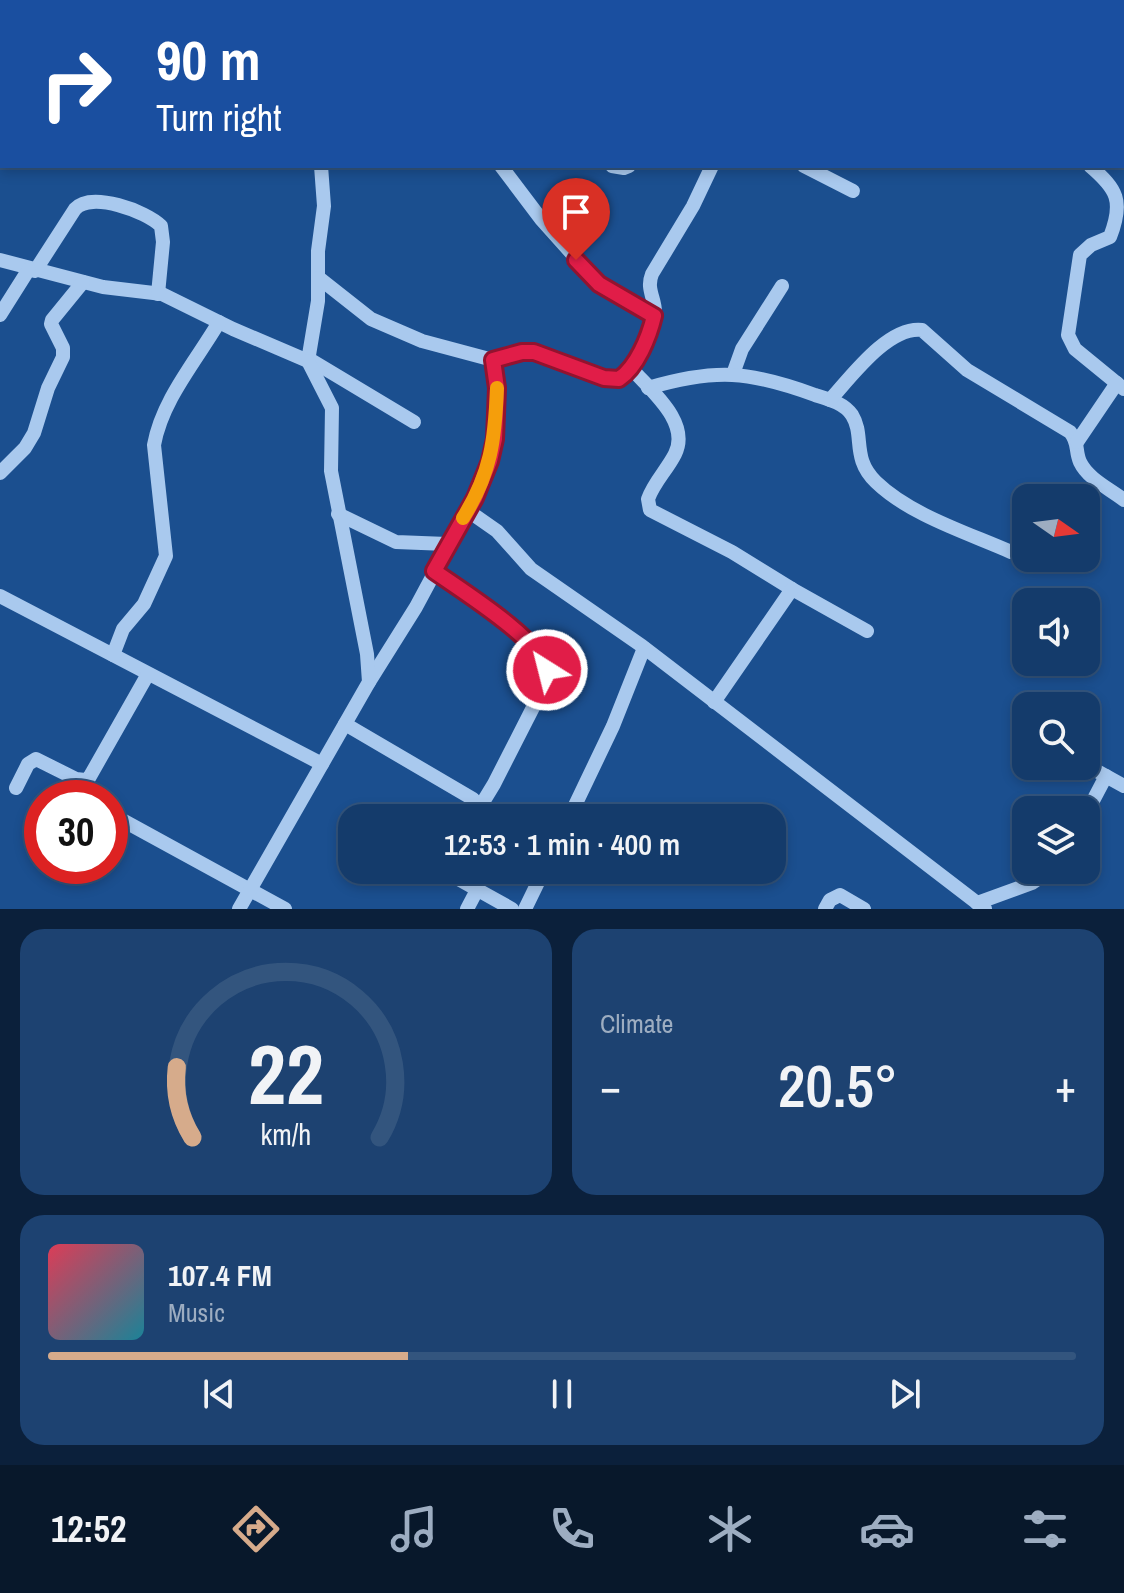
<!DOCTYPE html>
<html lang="en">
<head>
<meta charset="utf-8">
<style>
	:root { --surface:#143b6b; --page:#1d4271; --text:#f1f3f6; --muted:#9dadc1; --line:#33557e; --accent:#d6ab8b }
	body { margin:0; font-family:"Archivo Narrow",sans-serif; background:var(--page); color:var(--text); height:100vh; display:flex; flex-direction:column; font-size:30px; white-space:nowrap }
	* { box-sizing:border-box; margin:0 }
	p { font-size:26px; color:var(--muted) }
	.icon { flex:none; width:44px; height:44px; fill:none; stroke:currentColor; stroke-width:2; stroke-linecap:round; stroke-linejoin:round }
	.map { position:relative; height:909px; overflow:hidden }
	.side { display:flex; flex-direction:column; gap:20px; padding:20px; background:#0b203b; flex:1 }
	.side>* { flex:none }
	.guide { position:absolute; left:0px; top:0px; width:1124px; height:168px; box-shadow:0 4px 12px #0003,0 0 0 2px var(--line); background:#1a4fa0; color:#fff; overflow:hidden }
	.needle { width:52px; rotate:104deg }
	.buttons { position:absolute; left:1012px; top:484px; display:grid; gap:16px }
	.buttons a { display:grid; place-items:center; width:88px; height:88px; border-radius:16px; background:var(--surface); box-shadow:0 4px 12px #0003,0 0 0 2px var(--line); font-size:40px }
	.speed { position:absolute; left:24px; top:780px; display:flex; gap:16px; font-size:40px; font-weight:700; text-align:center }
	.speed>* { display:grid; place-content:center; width:104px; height:104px; border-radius:50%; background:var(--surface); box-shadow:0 4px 12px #0003,0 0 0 2px var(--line); line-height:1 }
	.speed .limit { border:12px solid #d22; background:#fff; color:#111 }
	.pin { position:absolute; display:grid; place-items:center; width:68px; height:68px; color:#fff; margin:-82px -34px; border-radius:50% 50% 50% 0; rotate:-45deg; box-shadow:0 0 8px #0007 }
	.pin .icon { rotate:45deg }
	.me { position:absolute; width:88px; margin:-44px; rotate:324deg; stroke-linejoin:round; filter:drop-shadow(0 0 6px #0008) }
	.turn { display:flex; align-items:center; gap:28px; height:168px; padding:0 24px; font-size:36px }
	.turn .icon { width:104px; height:104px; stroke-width:2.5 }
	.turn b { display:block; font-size:56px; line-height:68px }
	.big { font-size:60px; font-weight:600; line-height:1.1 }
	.side .widget { flex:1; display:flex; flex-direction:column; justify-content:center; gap:12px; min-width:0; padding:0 28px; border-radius:24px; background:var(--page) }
	.side .dial { align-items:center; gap:0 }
	.dial svg { height:208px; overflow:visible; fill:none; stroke:var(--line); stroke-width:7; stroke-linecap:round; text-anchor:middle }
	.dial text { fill:var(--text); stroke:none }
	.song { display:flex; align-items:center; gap:24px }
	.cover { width:96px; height:96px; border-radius:12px; background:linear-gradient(135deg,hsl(350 70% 55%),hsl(190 70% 35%)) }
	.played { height:8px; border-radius:4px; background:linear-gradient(90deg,var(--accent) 35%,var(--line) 35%) }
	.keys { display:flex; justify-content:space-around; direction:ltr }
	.heat { display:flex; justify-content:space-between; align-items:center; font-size:44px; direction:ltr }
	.side .tiles { flex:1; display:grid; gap:20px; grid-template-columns:1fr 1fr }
	.widget:last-child { grid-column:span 2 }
	.trip { position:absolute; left:338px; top:804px; width:448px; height:80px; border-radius:24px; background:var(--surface); box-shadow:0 4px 12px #0003,0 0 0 2px var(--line); font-weight:600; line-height:80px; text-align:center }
	.tabs { display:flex; height:128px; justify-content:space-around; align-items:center; background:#08182b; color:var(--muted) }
	.tabs .icon { width:56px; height:56px }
	.tabs .active { color:var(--accent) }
	.tabs b { font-size:36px; color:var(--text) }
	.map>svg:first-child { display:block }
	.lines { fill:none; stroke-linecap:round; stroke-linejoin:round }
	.minor { stroke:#a9c9ee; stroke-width:14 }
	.major { stroke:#f0f6ff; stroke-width:20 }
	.route-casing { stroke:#92132f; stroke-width:20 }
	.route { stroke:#e11d48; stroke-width:14 }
	.slow { stroke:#f59e0b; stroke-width:14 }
</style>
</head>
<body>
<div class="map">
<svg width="1124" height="909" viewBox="0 0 1124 909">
	<rect width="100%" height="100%" fill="#1b4f8f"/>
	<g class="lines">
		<g class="minor">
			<path d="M206 0 208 2"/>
			<path d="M21 2 23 0"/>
			<path d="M364 2 365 0"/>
			<path d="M812 2 813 0"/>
			<path d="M0 33 2 30"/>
			<path d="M0 79 2 80"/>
			<path d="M501 166 541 219 599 284 654 316"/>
			<path d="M612 166 624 168 629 166"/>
			<path d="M804 166 853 191"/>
			<path d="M1090 166C1117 189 1124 201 1110 237L1091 245 1080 255 1068 335 1075 349 1124 389"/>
			<path d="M0 260 103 287 162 294 233 329 308 361 318 301V251L324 206 321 166"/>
			<path d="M35 271 75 209C91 191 146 211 161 226L163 242 158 294"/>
			<path d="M319 278 371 319 422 341 493 360 522 352H534L604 378 619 379C633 370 654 330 655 312 655 298 646 289 652 274L693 206 712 166"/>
			<path d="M0 315 29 269"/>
			<path d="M309 359 414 422"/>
			<path d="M631 368C650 390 691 422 675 454 667 470 654 482 648 499L650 510 732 552 792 589 867 631"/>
			<path d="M733 374 742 349 782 286"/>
			<path d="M648 388C716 368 749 371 815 395 828 399 844 403 852 415 865 436 851 458 876 482 910 515 968 533 1011 552"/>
			<path d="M830 400C851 377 888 326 922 330L967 370 1070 432C1079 442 1075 451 1080 462 1088 479 1110 489 1124 500"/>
			<path d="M1077 442 1117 383"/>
			<path d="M0 473 25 448 34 433 48 388 63 357V348L51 324 52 320 83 282"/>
			<path d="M467 510 497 531 531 569 642 646 985 909"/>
			<path d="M338 514 396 542 447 544"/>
			<path d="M434 571C463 591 531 633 545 663 548 669 547 675 546 682L494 784 480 807"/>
			<path d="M0 596 322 764"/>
			<path d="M113 655 123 629 144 604 166 556 154 445C162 400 196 361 219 322"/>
			<path d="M369 682 416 607 483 482 495 439 497 388 493 360"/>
			<path d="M714 702 792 589"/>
			<path d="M345 724 473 799 480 807 477 818"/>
			<path d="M1086 765 1124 786"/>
			<path d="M16 788 28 764 36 759 76 779 85 780 89 778 148 674"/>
			<path d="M1086 814 1106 776"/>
			<path d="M569 818 613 726 644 648"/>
			<path d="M124 821 285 909"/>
			<path d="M453 870 454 876 460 880 512 909"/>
			<path d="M977 903 1032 883 1051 870"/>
			<path d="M239 909 369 682 367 654 331 471 332 408 308 361"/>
			<path d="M467 909 477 890"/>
			<path d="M525 909 544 870"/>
			<path d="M825 909 830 900 840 895 864 909"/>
		</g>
		<g class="major">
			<path d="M825 0 835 2"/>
			<path d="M891 0 901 2"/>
			<path d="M1122 50H1124"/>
		</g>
	</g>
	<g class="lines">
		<g class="route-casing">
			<path id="route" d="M547 670C540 639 462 591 434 571L475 498 490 461 495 439 497 388 493 360 522 352H534L604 378 619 379C637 367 649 337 654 316L599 284 576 260"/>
		</g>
		<use href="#route" class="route"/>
		<path class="slow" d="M463 518C491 473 495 440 497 388"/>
	</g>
</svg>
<div class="buttons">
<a><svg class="needle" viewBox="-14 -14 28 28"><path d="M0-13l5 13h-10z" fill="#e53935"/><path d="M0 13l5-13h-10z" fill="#9dadc1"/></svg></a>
<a><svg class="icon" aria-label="sound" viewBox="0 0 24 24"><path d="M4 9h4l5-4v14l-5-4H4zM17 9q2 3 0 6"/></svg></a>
<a><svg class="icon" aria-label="search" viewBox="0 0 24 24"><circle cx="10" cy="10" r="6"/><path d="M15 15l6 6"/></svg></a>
<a><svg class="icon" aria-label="layers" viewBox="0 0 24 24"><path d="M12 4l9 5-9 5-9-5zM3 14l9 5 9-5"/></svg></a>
</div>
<div class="speed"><div class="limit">30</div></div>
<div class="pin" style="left:576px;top:260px;background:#d93025"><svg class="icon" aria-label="arrive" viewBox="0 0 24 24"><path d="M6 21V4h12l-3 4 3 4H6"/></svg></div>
<svg class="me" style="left:547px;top:670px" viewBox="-20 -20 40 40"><circle r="17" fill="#e11d48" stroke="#fff" stroke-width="3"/><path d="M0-11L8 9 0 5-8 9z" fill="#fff"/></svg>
<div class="trip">12:53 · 1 min · 400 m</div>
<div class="guide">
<div class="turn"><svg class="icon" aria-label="right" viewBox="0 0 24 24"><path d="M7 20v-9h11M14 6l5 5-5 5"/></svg><div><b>90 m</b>Turn right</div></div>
</div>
</div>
<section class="side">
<div class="tiles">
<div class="widget dial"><svg viewBox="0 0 100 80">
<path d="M14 69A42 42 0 1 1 86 69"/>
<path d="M14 69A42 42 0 0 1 8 42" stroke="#d6ab8b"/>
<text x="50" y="56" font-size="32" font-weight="700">22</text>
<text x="50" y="72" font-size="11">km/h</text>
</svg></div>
<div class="widget"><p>Climate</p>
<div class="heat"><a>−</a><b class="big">20.5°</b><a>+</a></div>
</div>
<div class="widget">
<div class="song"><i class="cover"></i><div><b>107.4 FM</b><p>Music</p></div></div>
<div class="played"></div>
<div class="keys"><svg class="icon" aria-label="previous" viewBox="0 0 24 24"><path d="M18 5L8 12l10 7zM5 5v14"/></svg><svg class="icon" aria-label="pause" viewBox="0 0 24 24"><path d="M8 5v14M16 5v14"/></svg><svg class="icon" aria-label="next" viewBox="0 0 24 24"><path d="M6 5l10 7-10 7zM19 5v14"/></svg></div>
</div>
</div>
</section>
<nav class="tabs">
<b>12:52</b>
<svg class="icon active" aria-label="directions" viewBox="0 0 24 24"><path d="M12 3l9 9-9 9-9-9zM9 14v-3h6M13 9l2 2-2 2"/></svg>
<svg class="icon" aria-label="music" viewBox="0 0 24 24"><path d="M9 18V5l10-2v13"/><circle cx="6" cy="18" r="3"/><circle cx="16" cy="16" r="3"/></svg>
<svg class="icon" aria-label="phone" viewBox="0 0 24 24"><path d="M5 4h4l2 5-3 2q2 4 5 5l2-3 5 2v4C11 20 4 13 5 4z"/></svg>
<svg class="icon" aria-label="climate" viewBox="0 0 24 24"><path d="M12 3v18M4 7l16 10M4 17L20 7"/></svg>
<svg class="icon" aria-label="car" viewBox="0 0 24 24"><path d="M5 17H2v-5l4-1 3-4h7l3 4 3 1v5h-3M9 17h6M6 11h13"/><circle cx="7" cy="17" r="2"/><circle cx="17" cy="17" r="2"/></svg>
<svg class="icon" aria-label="filters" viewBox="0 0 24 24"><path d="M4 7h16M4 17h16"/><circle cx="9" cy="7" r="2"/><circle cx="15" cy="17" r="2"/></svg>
</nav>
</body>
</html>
